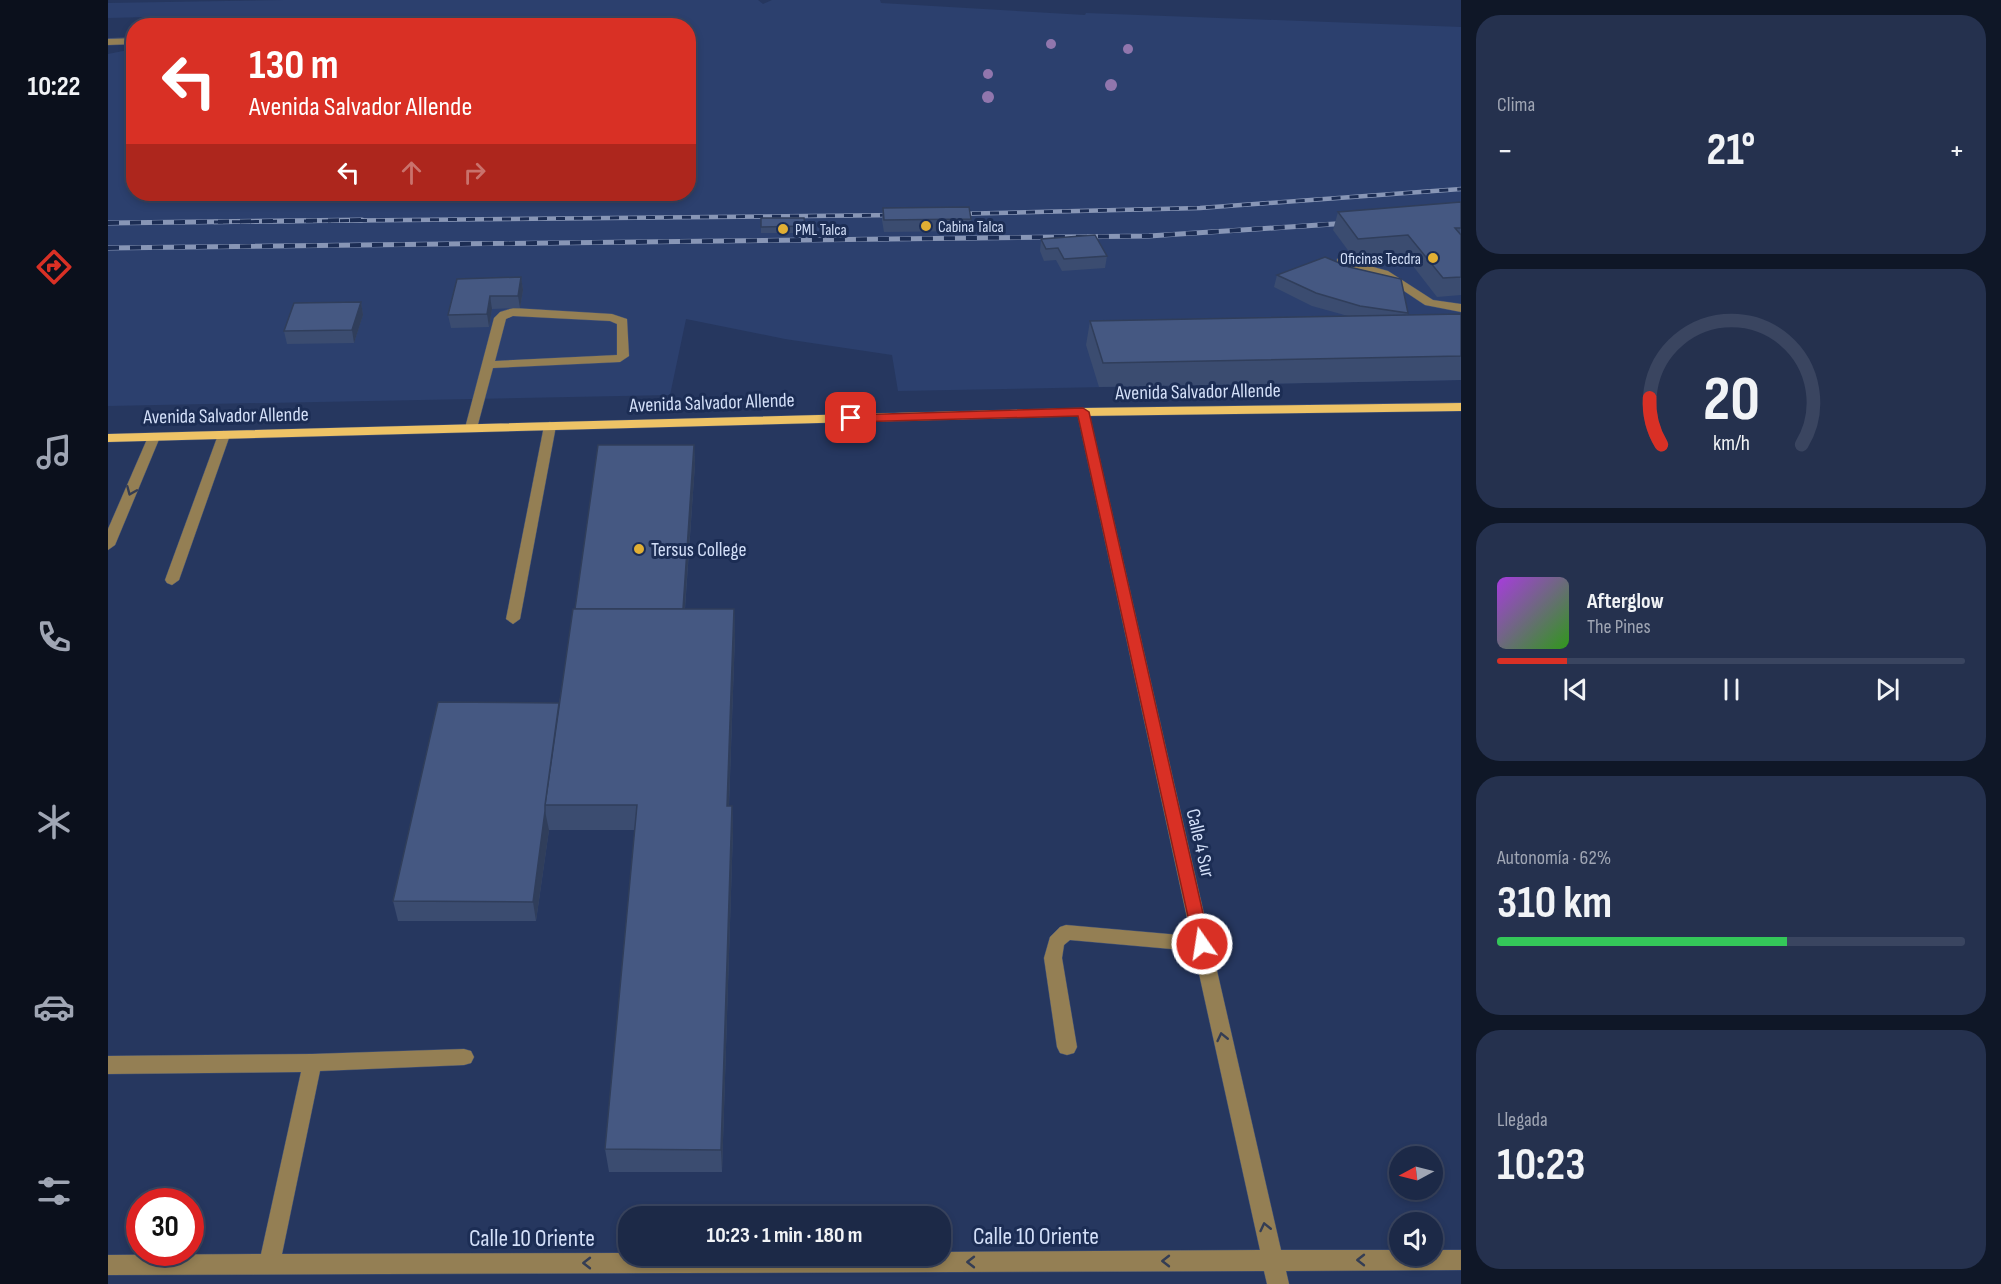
<!DOCTYPE html>
<html lang="es">
<head>
<meta charset="utf-8">
<style>
	:root { --surface:#1c2947; --page:#25314e; --text:#f1f3f6; --muted:#a0a6b4; --line:#3a4560; --accent:#d93025 }
	body { margin:0; font-family:"Sofia Sans Condensed",sans-serif; background:var(--page); color:var(--text); height:100vh; display:flex; flex-direction:column; font-size:22px; white-space:nowrap }
	* { box-sizing:border-box; margin:0 }
	p { font-size:20px; color:var(--muted) }
	.icon { flex:none; width:33px; height:33px; fill:none; stroke:currentColor; stroke-width:2; stroke-linecap:round; stroke-linejoin:round }
	.map { position:relative; flex:1; overflow:hidden }
	.panel { display:flex; flex-direction:column; gap:15px; padding:15px; background:#0f1727; width:540px }
	.panel>* { flex:none }
	.banner { position:absolute; left:18px; top:18px; width:570px; height:183px; border-radius:24px; box-shadow:0 3px 9px #0003,0 0 0 2px var(--line); background:#d93025; color:#fff; overflow:hidden }
	.needle { width:39px; rotate:263deg }
	.controls { position:absolute; left:1281px; top:1146px; display:grid; gap:12px }
	.controls a { display:grid; place-items:center; width:54px; height:54px; border-radius:50%; background:var(--surface); box-shadow:0 3px 9px #0003,0 0 0 2px var(--line); font-size:30px }
	.speed { position:absolute; left:18px; top:1188px; display:flex; gap:12px; font-size:30px; font-weight:700; text-align:center }
	.speed>* { display:grid; place-content:center; width:78px; height:78px; border-radius:50%; background:var(--surface); box-shadow:0 3px 9px #0003,0 0 0 2px var(--line); line-height:1 }
	.speed .limit { border:9px solid #d22; background:#fff; color:#111 }
	.pin { position:absolute; display:grid; place-items:center; width:51px; height:51px; color:#fff; margin:-26px; border-radius:12px; box-shadow:0 3px 9px #0006 }
	.me { position:absolute; width:66px; margin:-33px; rotate:347deg; stroke-linejoin:round; filter:drop-shadow(0 0 4px #0008) }
	.turn { display:flex; align-items:center; gap:21px; height:126px; padding:0 24px; font-size:27px }
	.turn .icon { width:78px; height:78px; stroke-width:2.5 }
	.turn b { display:block; font-size:42px; line-height:51px }
	.lanes { display:flex; align-items:center; height:57px; padding:0 24px; background:#0003; justify-content:center; gap:30px; direction:ltr }
	.lanes .off { opacity:.35 }
	.big { font-size:45px; font-weight:700; line-height:1.1 }
	.panel .widget { flex:1; display:flex; flex-direction:column; justify-content:center; gap:9px; min-width:0; padding:0 21px; border-radius:24px; background:var(--page) }
	.panel .dial { align-items:center; gap:0 }
	.dial svg { height:156px; overflow:visible; fill:none; stroke:var(--line); stroke-width:7; stroke-linecap:round; text-anchor:middle }
	.dial text { fill:var(--text); stroke:none }
	.song { display:flex; align-items:center; gap:18px }
	.cover { width:72px; height:72px; border-radius:9px; background:linear-gradient(135deg,hsl(280 70% 55%),hsl(110 70% 35%)) }
	.played { height:6px; border-radius:3px; background:linear-gradient(90deg,var(--accent) 15%,var(--line) 15%) }
	.keys { display:flex; justify-content:space-around; direction:ltr }
	.heat { display:flex; justify-content:space-between; align-items:center; font-size:33px; direction:ltr }
	.charge { height:9px; border-radius:4px; background:linear-gradient(90deg,#34c759 62%,var(--line) 0) }
	.trip { position:absolute; left:510px; top:1206px; width:333px; height:60px; border-radius:24px; background:var(--surface); box-shadow:0 3px 9px #0003,0 0 0 2px var(--line); font-weight:700; line-height:60px; text-align:center }
	main { display:flex; flex:1; min-height:0 }
	.tab-bar { display:flex; flex-direction:column; width:108px; justify-content:space-around; align-items:center; background:#0b101c; color:var(--muted) }
	.tab-bar .icon { width:42px; height:42px }
	.tab-bar .selected { color:var(--accent) }
	.tab-bar b { font-size:27px; color:var(--text) }
	.map>svg:first-child { display:block }
	.built { fill:#2c406e }
	.lines { fill:none; stroke-linecap:round; stroke-linejoin:round }
	.minor-casing { stroke:#425277; stroke-width:1 }
	.major-casing { stroke:#425277; stroke-width:1 }
	.minor { fill:#947f54; fill-rule:evenodd }
	.major { fill:#eec366; fill-rule:evenodd }
	.rail-far1-casing { stroke:#8896b6; stroke-width:4.5 }
	.rail-casing { stroke:#8896b6; stroke-width:5 }
	.rail-far1 { stroke:#1c2d54; stroke-width:3; stroke-dasharray:9; stroke-linecap:butt }
	.rail { stroke:#1c2d54; stroke-width:4; stroke-dasharray:11; stroke-linecap:butt }
	.tree { fill:#9176ad }
	.wall { fill:#3b4c70 }
	.shaded-wall { fill:#303e5b }
	.building { fill:#455882; stroke:#303e5b; stroke-width:1.5 }
	.oneway { stroke:#343d54 }
	.route { fill:#d93025; stroke:#8d1f18; stroke-width:1.5 }
	.poi-dot { fill:#e1af34; stroke:#1c2d54; stroke-width:2 }
	.labels { text-anchor:middle; stroke-width:6; stroke-linejoin:round; paint-order:stroke }
	.far-poi-label { font-size:16px; fill:#d3dff8; stroke:#1c2d54; text-anchor:start }
	.street-label { font-size:20px; fill:#d3dff8; stroke:#1c2d54 }
	.poi-label { font-size:20px; fill:#d3dff8; stroke:#1c2d54; text-anchor:start }
	.near-street-label { font-size:24px; fill:#d3dff8; stroke:#1c2d54 }
</style>
</head>
<body>
<main>
<nav class="tab-bar">
<b>10:22</b>
<svg class="icon selected" aria-label="directions" viewBox="0 0 24 24"><path d="M12 3l9 9-9 9-9-9zM9 14v-3h6M13 9l2 2-2 2"/></svg>
<svg class="icon" aria-label="music" viewBox="0 0 24 24"><path d="M9 18V5l10-2v13"/><circle cx="6" cy="18" r="3"/><circle cx="16" cy="16" r="3"/></svg>
<svg class="icon" aria-label="phone" viewBox="0 0 24 24"><path d="M5 4h4l2 5-3 2q2 4 5 5l2-3 5 2v4C11 20 4 13 5 4z"/></svg>
<svg class="icon" aria-label="climate" viewBox="0 0 24 24"><path d="M12 3v18M4 7l16 10M4 17L20 7"/></svg>
<svg class="icon" aria-label="car" viewBox="0 0 24 24"><path d="M5 17H2v-5l4-1 3-4h7l3 4 3 1v5h-3M9 17h6M6 11h13"/><circle cx="7" cy="17" r="2"/><circle cx="17" cy="17" r="2"/></svg>
<svg class="icon" aria-label="filters" viewBox="0 0 24 24"><path d="M4 7h16M4 17h16"/><circle cx="9" cy="7" r="2"/><circle cx="15" cy="17" r="2"/></svg>
</nav>
<div class="map">
<svg width="1353" height="1284" viewBox="0 0 1353 1284">
	<rect width="100%" height="100%" fill="#26375f"/>
	<path class="built" d="M177 0H650L655 4 664 0H772L773 3 977 15 978 13 1353 27V380L790 391 784 355 677 339 578 319 562 395 0 406V54L25 49 26 194H580V26H73L79 16 0 18V3Z"/>
	<g class="lines">
		<g class="minor-casing">
			<g id="minor">
				<path d="M26 38V44L0 45V39Z"/>
				<path d="M1233 258 1280 271 1325 300 1353 304V312L1317 305 1272 275 1229 263V259Z"/>
				<path d="M405 308 504 314 519 319 521 356 512 362 385 368 369 428 368 431H358L357 428 386 318 392 312ZM405 316 502 321 509 324V355L387 361 398 319Z"/>
				<path d="M975 408 981 412 1173 1250H1292V1256H1324V1250H1353V1270L1178 1271 1181 1284H1159L1156 1271 0 1275V1255L153 1254 193 1072 0 1074V1056L204 1054 356 1049 363 1051 366 1057 363 1063 356 1065 212 1071 174 1254 520 1253V1256H832V1252L1152 1250 1086 951 962 940 956 945 954 958 969 1047 966 1053 959 1055 952 1053 949 1047 936 958 942 937 952 927 958 925 1083 936 969 412Z"/>
				<path d="M442 422 448 426 412 619 405 624 398 619 436 426Z"/>
				<path d="M116 431 122 435 71 580 64 585 59 583 57 580 110 435Z"/>
				<path d="M46 433 52 437 7 545 0 550V529L40 437Z"/>
			</g>
		</g>
		<g class="major-casing">
			<path id="major" d="M1353 403V411L975 416 0 442V434L975 408Z"/>
		</g>
		<use href="#minor" class="minor"/>
		<use href="#major" class="major"/>
		<g class="rail-far1-casing">
			<g id="rail-far1">
				<path d="M846 214 1092 208 1353 189"/>
				<path d="M106 222 792 215"/>
			</g>
		</g>
		<g class="rail-casing">
			<g id="rail">
				<path d="M0 223 254 220"/>
				<path d="M0 248 1041 236 1241 223"/>
			</g>
		</g>
		<use href="#rail-far1" class="rail-far1"/>
		<use href="#rail" class="rail"/>
	</g>
	<g class="tree">
		<circle cx="943" cy="44" r="5"/>
		<circle cx="1020" cy="49" r="5"/>
		<circle cx="880" cy="74" r="5"/>
		<circle cx="1003" cy="85" r="6"/>
		<circle cx="880" cy="97" r="6"/>
	</g>
	<g class="wall">
		<path d="M1353 202V295L1329 297 1295 253 1245 257 1225 230 1230 212Z"/>
		<path d="M775 208 863 219 862 231 776 232 774 220Z"/>
		<path d="M653 218 697 226V233H653Z"/>
		<path d="M933 239 999 256 997 268 954 271 948 260 936 261 932 251Z"/>
		<path d="M1169 275 1300 313V315L1353 314V380L991 387 978 345 982 321 1240 316 1204 306 1166 287Z"/>
		<path d="M413 277 415 290 412 308 384 309 381 327 343 328 340 315Z"/>
		<path d="M253 302 255 315 246 343 179 344 176 331Z"/>
		<path d="M586 445 587 464 577 609H626L627 635 621 806H624L625 831 614 1172H501L497 1149 527 830H441L428 921H290L285 901 451 703 467 609Z"/>
	</g>
	<g class="shaded-wall">
		<path d="M413 277 415 290 412 308 410 296Z"/>
		<path d="M382 296 384 309 381 327 379 314Z"/>
		<path d="M253 302 255 315 246 343 244 330Z"/>
		<path d="M586 445 587 464 575 634 574 615Z"/>
		<path d="M626 609 627 635 620 831 619 806Z"/>
		<path d="M624 806 625 831 614 1172 613 1150Z"/>
		<path d="M437 811 441 830 428 921 425 902Z"/>
	</g>
	<g class="building">
		<path d="M1353 202V228H1347L1353 235V277L1335 278 1300 235 1250 239 1230 212Z"/>
		<path d="M861 207 863 219 776 220 775 208Z"/>
		<path d="M653 218H696L697 226 653 227Z"/>
		<path d="M987 235 999 256 956 259 950 248 938 249 933 239Z"/>
		<path d="M1217 257 1241 267 1293 279 1300 313 1252 306 1208 293 1169 275Z"/>
		<path d="M413 277 410 296H382L379 314 340 315 349 279Z"/>
		<path d="M253 302 244 330 176 331 186 303Z"/>
		<path d="M1353 314V356L995 363 982 321Z"/>
		<path d="M490 445H586L575 609H467Z"/>
		<path d="M465 609H626L619 806H624L613 1150 497 1149 529 805H437Z"/>
		<path d="M330 702 451 703 437 805V811L425 902 285 901Z"/>
	</g>
	<defs><path id="oneway-chevron" d="M-2-3.5L2.5 0L-2 3.5" fill="none" stroke-width="1.6" stroke-linecap="round" stroke-linejoin="round" transform="scale(1.5)"/></defs>
	<g class="oneway">
		<use href="#oneway-chevron" transform="translate(23 491) rotate(113)"/>
		<use href="#oneway-chevron" transform="translate(1114 1037) rotate(-103)"/>
		<use href="#oneway-chevron" transform="translate(1157 1227) rotate(-103)"/>
		<use href="#oneway-chevron" transform="translate(1253 1260) rotate(180)"/>
		<use href="#oneway-chevron" transform="translate(1058 1261) rotate(180)"/>
		<use href="#oneway-chevron" transform="translate(863 1262) rotate(180)"/>
		<use href="#oneway-chevron" transform="translate(479 1263) rotate(180)"/>
	</g>
	<path class="route" d="M975 408 981 412 1102 944 1100 949 1094 951 1088 949 1086 944 970 416 743 422 737 418 743 415Z"/>
	<g class="poi-dot">
		<circle cx="818" cy="226" r="6"/>
		<circle cx="675" cy="229" r="6"/>
		<circle cx="1325" cy="258" r="6"/>
		<circle cx="531" cy="549" r="6"/>
	</g>
	<g class="labels">
		<g class="far-poi-label">
			<text x="830" y="232">Cabina Talca</text>
			<text x="687" y="235">PML Talca</text>
			<text x="1313" y="264" text-anchor="end">Oficinas Tecdra</text>
		</g>
		<g class="street-label">
			<text transform="translate(1090 391) rotate(-1)" y="7">Avenida Salvador Allende</text>
			<text transform="translate(604 402) rotate(-2)" y="7">Avenida Salvador Allende</text>
			<text transform="translate(118 415) rotate(-1)" y="7">Avenida Salvador Allende</text>
			<text transform="translate(1093 843) rotate(77)" y="7">Calle 4 Sur</text>
		</g>
		<g class="poi-label">
			<text x="543" y="556">Tersus College</text>
		</g>
		<g class="near-street-label">
			<text x="928" y="1244">Calle 10 Oriente</text>
			<text x="424" y="1246">Calle 10 Oriente</text>
		</g>
	</g>
</svg>
<div class="controls">
<a><svg class="needle" viewBox="-14 -14 28 28"><path d="M0-13l5 13h-10z" fill="#e53935"/><path d="M0 13l5-13h-10z" fill="#a0a6b4"/></svg></a>
<a><svg class="icon" aria-label="sound" viewBox="0 0 24 24"><path d="M4 9h4l5-4v14l-5-4H4zM17 9q2 3 0 6"/></svg></a>
</div>
<div class="speed"><div class="limit">30</div></div>
<div class="pin" style="left:743px;top:418px;background:#d93025"><svg class="icon" aria-label="arrive" viewBox="0 0 24 24"><path d="M6 21V4h12l-3 4 3 4H6"/></svg></div>
<svg class="me" style="left:1094px;top:944px" viewBox="-20 -20 40 40"><circle r="17" fill="#d93025" stroke="#fff" stroke-width="3"/><path d="M0-11L8 9 0 5-8 9z" fill="#fff"/></svg>
<div class="trip">10:23 · 1 min · 180 m</div>
<div class="banner">
<div class="turn"><svg class="icon" aria-label="left" viewBox="0 0 24 24"><path d="M17 20v-9H6M10 6l-5 5 5 5"/></svg><div><b>130 m</b>Avenida Salvador Allende</div></div>
<div class="lanes"><svg class="icon" aria-label="left" viewBox="0 0 24 24"><path d="M17 20v-9H6M10 6l-5 5 5 5"/></svg><svg class="icon off" aria-label="ahead" viewBox="0 0 24 24"><path d="M12 20V5M6 11l6-6 6 6"/></svg><svg class="icon off" aria-label="right" viewBox="0 0 24 24"><path d="M7 20v-9h11M14 6l5 5-5 5"/></svg></div>
</div>
</div>
<section class="panel">
<div class="widget"><p>Clima</p>
<div class="heat"><a>−</a><b class="big">21°</b><a>+</a></div>
</div>
<div class="widget dial"><svg viewBox="0 0 100 80">
<path d="M14 69A42 42 0 1 1 86 69"/>
<path d="M14 69A42 42 0 0 1 8 45" stroke="#d93025"/>
<text x="50" y="56" font-size="32" font-weight="700">20</text>
<text x="50" y="72" font-size="11">km/h</text>
</svg></div>
<div class="widget">
<div class="song"><i class="cover"></i><div><b>Afterglow</b><p>The Pines</p></div></div>
<div class="played"></div>
<div class="keys"><svg class="icon" aria-label="previous" viewBox="0 0 24 24"><path d="M18 5L8 12l10 7zM5 5v14"/></svg><svg class="icon" aria-label="pause" viewBox="0 0 24 24"><path d="M8 5v14M16 5v14"/></svg><svg class="icon" aria-label="next" viewBox="0 0 24 24"><path d="M6 5l10 7-10 7zM19 5v14"/></svg></div>
</div>
<div class="widget"><p>Autonomía · 62%</p><b class="big">310 km</b><div class="charge"></div></div>
<div class="widget"><p>Llegada</p><b class="big">10:23</b></div>
</section>
</main>
</body>
</html>
